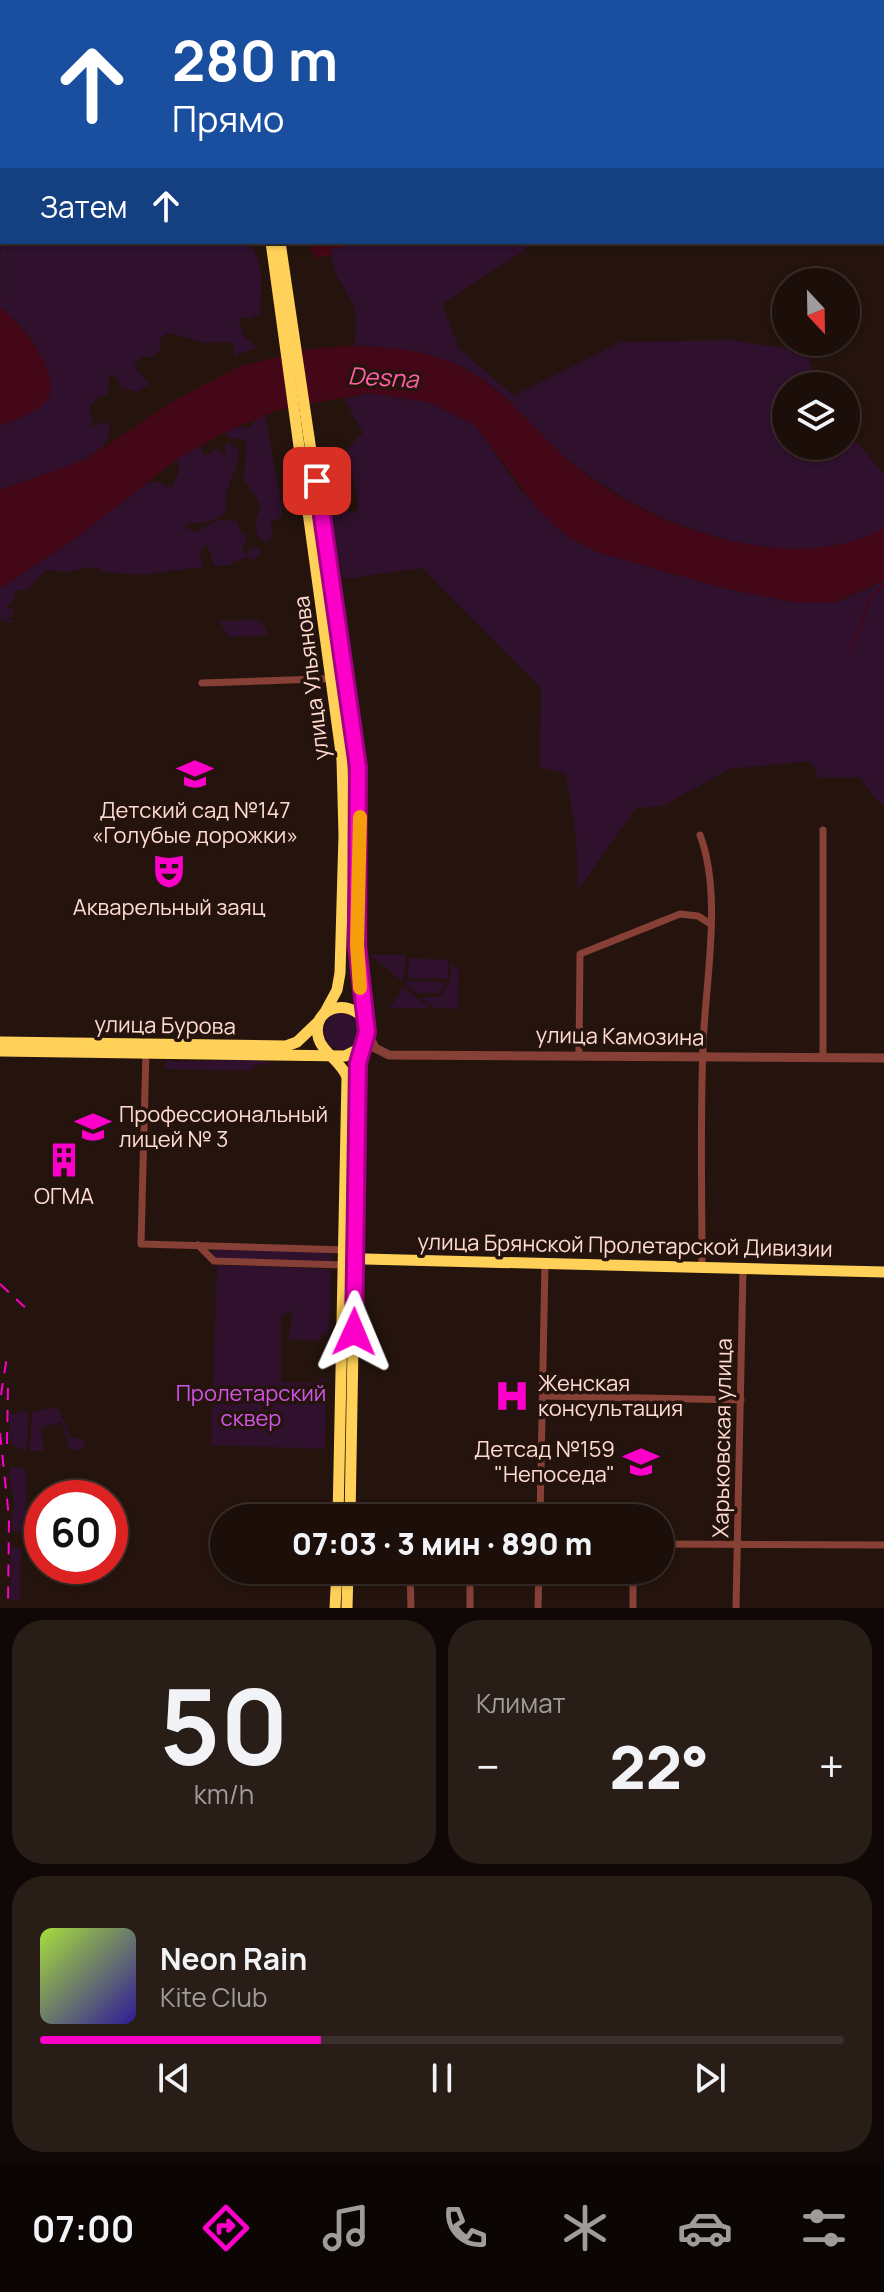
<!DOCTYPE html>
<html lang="ru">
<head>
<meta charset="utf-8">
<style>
	:root { --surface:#1c0f0a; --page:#291d18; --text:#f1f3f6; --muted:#a09c9c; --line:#3a2f2b; --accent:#fc00c9 }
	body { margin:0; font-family:Manrope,sans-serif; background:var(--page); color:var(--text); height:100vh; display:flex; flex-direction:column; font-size:30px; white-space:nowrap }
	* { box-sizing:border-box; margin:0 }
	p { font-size:26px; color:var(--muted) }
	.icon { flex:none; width:44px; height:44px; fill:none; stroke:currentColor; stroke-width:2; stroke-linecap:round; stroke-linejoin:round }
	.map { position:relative; height:1608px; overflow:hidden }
	.drawer { display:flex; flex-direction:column; gap:12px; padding:12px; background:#0f0806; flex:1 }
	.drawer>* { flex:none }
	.banner { position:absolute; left:0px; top:0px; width:884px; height:244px; box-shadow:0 2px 6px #0004,0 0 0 2px var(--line); background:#1a4fa0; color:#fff; overflow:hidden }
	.needle { width:52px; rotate:158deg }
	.buttons { position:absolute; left:772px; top:268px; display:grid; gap:16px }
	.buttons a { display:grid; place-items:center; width:88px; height:88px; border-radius:50%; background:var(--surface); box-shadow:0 2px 6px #0004,0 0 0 2px var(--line); font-size:40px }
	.speed { position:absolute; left:24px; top:1480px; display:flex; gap:16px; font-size:40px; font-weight:700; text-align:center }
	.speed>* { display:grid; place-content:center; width:104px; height:104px; border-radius:50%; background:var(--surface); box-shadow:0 2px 6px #0004,0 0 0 2px var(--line); line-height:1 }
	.speed .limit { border:12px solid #d22; background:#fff; color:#111 }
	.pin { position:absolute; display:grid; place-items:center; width:68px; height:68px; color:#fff; margin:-34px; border-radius:16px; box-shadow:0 4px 12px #0006 }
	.me { position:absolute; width:88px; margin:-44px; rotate:1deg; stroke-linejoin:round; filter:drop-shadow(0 0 6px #0008) }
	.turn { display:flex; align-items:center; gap:28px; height:168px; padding:0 40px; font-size:36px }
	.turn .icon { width:104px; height:104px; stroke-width:2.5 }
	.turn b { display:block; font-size:56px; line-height:68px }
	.then { display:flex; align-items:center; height:76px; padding:0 40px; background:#0003; gap:16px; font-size:30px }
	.big { font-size:60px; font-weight:800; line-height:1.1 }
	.drawer .widget { flex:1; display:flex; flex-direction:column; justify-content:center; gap:12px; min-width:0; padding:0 28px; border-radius:32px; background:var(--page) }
	.drawer .dial { align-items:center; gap:0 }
	.dial b { font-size:104px; line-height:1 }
	.song { display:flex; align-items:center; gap:24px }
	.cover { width:96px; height:96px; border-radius:12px; background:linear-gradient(135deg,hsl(80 70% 55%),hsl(250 70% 35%)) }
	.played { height:8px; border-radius:4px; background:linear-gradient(90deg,var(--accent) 35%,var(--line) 35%) }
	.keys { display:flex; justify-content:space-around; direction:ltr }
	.heat { display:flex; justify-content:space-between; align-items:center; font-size:44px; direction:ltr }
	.drawer .tiles { flex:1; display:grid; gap:12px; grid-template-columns:1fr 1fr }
	.widget:last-child { grid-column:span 2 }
	.trip { position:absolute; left:210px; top:1504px; width:464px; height:80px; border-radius:40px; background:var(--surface); box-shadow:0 2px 6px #0004,0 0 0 2px var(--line); font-weight:800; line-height:80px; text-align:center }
	.dock { display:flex; height:128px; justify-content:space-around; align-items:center; background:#0b0604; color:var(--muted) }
	.dock .icon { width:56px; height:56px }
	.dock .active { color:var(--accent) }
	.dock b { font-size:36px; color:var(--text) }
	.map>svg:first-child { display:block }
	.green { fill:#2f102d }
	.water { fill:#440717 }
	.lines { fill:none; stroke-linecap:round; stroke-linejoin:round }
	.stream { stroke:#440717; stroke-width:2 }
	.minor { stroke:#874035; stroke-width:7 }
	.tertiary { stroke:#874035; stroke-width:9 }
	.primary { stroke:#ffd158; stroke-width:11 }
	.rail { stroke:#fc00c9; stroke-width:2; stroke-dasharray:12 10; stroke-linecap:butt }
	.route-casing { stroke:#a40083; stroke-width:20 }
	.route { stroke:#fc00c9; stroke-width:14 }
	.slow { stroke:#f59e0b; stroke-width:14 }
	.labels { text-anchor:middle; stroke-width:7; stroke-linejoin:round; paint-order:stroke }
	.street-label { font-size:22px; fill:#ffdbd1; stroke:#25140d }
	.poi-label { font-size:22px; fill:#ffdbd1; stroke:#25140d }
	.park-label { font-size:22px; fill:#d155e7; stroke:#25140d }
	.water-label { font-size:24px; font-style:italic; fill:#ff5fa5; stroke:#25140d }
</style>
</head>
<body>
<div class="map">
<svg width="884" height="1608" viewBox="0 0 884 1608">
	<rect width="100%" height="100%" fill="#25140d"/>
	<g class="green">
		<path d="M0 0H190V2H2V74Z"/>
		<path d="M2 106V242H249C264 262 263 291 259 314L250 319 242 317 239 322 244 336 257 347 234 357 233 342 205 343 168 333 160 339 161 349 153 357H140L134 366 149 384 137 392 121 388 118 379 110 374 107 395 96 399 89 408 93 421 90 427 104 422 109 425C120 462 25 477 0 490V426L32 411 50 396C51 362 27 327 0 307Z"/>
		<path d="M346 242H467L469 246H478L477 242H530L525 250 442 304 459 349 514 396 621 342 731 340 808 352 815 386H786V446H846V430L884 474V528C789 581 648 524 571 462 531 430 511 391 461 367 426 349 392 348 354 346 355 334 358 318 354 307 347 287 327 272 332 248Z"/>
		<path d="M368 393 428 402 476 426 520 490 597 552 723 588 793 602 842 601 884 581V804L879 803 859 777 819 778 810 761 730 769 663 806 636 808 578 890 576 835 566 774 540 767 541 688 422 568 344 579 326 500 331 496 338 497 348 511 355 513 359 506 347 449 363 433 344 399Z"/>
		<path d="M265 414 283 514 280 519 271 521 272 536 265 543 257 535 255 521C267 501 254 497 244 480L246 440 229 438 225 432 241 426 251 428 254 420Z"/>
		<path d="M229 443 239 451C239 473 219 492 227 513L207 523H188L184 527 196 532 217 520 237 521 242 534 248 536 242 549 246 554 250 548 257 547 262 553 254 560 245 557 239 562 234 560 232 565 214 566 207 544 200 552 203 567 142 575 105 572 94 567 66 572 46 570 27 589 16 591 12 603 5 607 14 610 13 617H4L14 620 12 623 0 619V588L74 540 144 484 155 481 171 488 179 472 177 459 201 446 204 456 218 448 225 458V446Z"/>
		<path d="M261 620 269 635 229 637 219 621Z"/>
		<path d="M341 687 351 750 354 803 350 993 351 828Z"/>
		<path d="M370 955H406L403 982Z"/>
		<path d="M409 958 448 960V979L408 978Z"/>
		<path d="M451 960 459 972 458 1009 435 1008 421 998 441 996 450 981Z"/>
		<path d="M407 981 446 982 440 993H416L405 984Z"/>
		<path d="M403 987 430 1008H390Z"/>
		<circle cx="342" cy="1031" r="19"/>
		<path d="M167 1058 172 1062 260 1059 272 1065 256 1064 250 1071 164 1069Z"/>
		<path d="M216 1247 332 1252 331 1263 215 1259 210 1256Z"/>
		<path d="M217 1265 331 1269 329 1334H323L321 1340H289L292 1310 281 1316V1382L317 1383 322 1378 326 1380 325 1449 211 1445Z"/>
		<path d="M57 1407 71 1437 84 1440V1448L73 1451 68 1445 62 1422 41 1428 44 1451H30L32 1412Z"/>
		<path d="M28 1412 29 1415 26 1451 9 1443 10 1414Z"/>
		<path d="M11 1467 22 1468 27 1475 25 1527 20 1532 12 1531C10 1521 14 1512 14 1502 13 1490 7 1480 11 1467Z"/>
		<path d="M11 1546 21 1549 20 1598 11 1602Z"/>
	</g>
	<g class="water">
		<path d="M306 242H359H346L341 248H332L331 255 317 258Z"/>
		<path d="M0 307C19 321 68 378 45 403 34 414 14 420 0 426Z"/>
		<path d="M345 346C387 347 426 348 463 368 507 391 532 428 568 460 642 525 791 580 884 528V581L833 603 793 602 723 588 597 552 568 537 538 510 476 426 428 402 368 393 278 410 225 432 177 459 74 540 0 588V490L86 459 177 399 240 366 311 349Z"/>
	</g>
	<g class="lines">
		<path class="stream" d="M850 652 870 599 884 584"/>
		<g class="minor">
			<path d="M202 683 347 678"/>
			<path d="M823 830V1057"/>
			<path d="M700 835C723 896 705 983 703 1047 700 1120 702 1194 702 1267"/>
			<path d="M146 1050 141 1244 346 1250"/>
			<path d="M579 1053 580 954 680 914 698 916 709 923"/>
			<path d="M198 1245 214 1261 344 1265"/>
			<path d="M544 1396 741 1400"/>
			<path d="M540 1518 545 1263"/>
			<path d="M660 1544 884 1545"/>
			<path d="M410 1570 411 1608"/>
			<path d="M470 1583V1608"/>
			<path d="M538 1608 539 1570"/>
			<path d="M633 1608V1570"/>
			<path d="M736 1608 743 1269"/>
		</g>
		<path class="tertiary" d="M367 1032 375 1048 389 1055 884 1058"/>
		<g class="primary">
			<path d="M226 0V2"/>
			<path d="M240 2V0"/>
			<path d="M271 242 342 760 344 835 340 973 337 990 324 1014"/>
			<path d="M280 242 358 767 360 835 357 945 367 1032 358 1063 350 1518"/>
			<path d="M0 1042 286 1046 297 1042 319 1021"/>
			<path d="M0 1051 345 1056 361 1048"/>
			<path d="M365 1259 884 1272"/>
			<path d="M338 1518 347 1077C341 1061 321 1052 318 1036 312 1007 348 998 364 1019"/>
			<path d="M335 1608 337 1570"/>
			<path d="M347 1608 348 1570"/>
		</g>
		<g class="rail">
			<path d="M0 1284 30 1312"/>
			<path d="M1 1395 7 1356"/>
			<path d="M0 1433 9 1518 8 1608"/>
			<path d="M7 1444 8 1384"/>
		</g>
	</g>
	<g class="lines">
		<g class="route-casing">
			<path id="route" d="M317 481 358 767 357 945 367 1032 358 1063 354 1332"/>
		</g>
		<use href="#route" class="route"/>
		<path class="slow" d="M360 817 357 945 360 988"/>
	</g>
	<defs>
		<g id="school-bare" transform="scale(2.76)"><path d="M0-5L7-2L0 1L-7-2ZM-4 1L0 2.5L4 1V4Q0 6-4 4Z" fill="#fc00c9" stroke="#25140d" stroke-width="2.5" paint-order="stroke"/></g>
		<g id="theatre-bare" transform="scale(2.76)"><path d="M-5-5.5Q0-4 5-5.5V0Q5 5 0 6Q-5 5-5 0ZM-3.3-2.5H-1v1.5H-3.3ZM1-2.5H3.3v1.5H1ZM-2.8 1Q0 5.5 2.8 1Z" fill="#fc00c9" stroke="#25140d" stroke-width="2.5" paint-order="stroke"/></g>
		<g id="university-bare" transform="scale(2.76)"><path d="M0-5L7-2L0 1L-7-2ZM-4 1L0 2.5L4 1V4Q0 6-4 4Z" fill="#fc00c9" stroke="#25140d" stroke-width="2.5" paint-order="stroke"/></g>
		<g id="building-bare" transform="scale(2.76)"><path d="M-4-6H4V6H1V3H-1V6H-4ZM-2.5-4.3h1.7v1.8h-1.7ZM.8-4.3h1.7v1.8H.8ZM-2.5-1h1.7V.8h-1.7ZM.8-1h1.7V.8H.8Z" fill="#fc00c9" stroke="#25140d" stroke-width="2.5" paint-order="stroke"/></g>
		<g id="hospital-bare" transform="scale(2.76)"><path d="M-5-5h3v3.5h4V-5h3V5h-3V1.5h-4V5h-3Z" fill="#fc00c9" stroke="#25140d" stroke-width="2.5" paint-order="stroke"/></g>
	</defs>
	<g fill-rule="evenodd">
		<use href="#school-bare" x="195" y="774"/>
		<use href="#theatre-bare" x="169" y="871"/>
		<use href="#university-bare" x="93" y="1127"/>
		<use href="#building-bare" x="64" y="1160"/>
		<use href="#hospital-bare" x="512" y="1396"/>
		<use href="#school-bare" x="641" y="1462"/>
	</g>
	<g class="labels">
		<g class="street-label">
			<text transform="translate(311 678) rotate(-97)" y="8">улица Ульянова</text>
			<text transform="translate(165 1025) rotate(1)" y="8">улица Бурова</text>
			<text transform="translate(620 1036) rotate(1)" y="8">улица Камозина</text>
			<text transform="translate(625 1245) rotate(1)" y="8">улица Брянской Пролетарской Дивизии</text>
			<text transform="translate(722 1438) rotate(-89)" y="8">Харьковская улица</text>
		</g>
		<g class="poi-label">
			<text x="195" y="818">Детский сад №147<tspan x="195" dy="25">«Голубые дорожки»</tspan></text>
			<text x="169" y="915">Акварельный заяц</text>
			<text x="119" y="1122" text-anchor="start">Профессиональный<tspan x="119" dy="25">лицей № 3</tspan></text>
			<text x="64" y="1204">ОГМА</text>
			<text x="538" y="1391" text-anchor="start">Женская<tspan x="538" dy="25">консультация</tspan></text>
			<text x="615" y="1457" text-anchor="end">Детсад №159<tspan x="615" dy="25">"Непоседа"</tspan></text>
		</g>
		<g class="park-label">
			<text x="251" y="1401">Пролетарский<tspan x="251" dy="25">сквер</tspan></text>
		</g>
		<g class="water-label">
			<text transform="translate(383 378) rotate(3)" y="8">Desna</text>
		</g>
	</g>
</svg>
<div class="buttons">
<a><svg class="needle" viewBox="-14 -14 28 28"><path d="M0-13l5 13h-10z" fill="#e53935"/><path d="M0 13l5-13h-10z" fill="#a09c9c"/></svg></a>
<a><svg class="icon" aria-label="layers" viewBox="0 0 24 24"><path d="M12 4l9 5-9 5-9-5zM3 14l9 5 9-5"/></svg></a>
</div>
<div class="speed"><div class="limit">60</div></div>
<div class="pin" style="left:317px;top:481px;background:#d93025"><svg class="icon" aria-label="arrive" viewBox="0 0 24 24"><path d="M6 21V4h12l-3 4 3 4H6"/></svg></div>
<svg class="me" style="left:354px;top:1332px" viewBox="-20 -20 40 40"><path d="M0-17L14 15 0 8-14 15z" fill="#fc00c9" stroke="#fff" stroke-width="4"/></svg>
<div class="trip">07:03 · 3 мин · 890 m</div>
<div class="banner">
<div class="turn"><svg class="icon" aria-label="ahead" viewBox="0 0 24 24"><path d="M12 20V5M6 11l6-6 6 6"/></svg><div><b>280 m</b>Прямо</div></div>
<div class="then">Затем<svg class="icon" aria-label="ahead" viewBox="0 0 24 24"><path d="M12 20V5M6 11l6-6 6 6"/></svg></div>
</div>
</div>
<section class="drawer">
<div class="tiles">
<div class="widget dial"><b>50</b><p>km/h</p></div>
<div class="widget"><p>Климат</p>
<div class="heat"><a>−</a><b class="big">22°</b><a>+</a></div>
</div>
<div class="widget">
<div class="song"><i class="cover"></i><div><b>Neon Rain</b><p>Kite Club</p></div></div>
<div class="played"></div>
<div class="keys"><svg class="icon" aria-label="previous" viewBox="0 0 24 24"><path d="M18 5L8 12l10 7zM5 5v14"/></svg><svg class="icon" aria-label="pause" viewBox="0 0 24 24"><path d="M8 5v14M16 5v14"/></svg><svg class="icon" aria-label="next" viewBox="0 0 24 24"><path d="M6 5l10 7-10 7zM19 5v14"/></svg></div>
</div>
</div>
</section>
<nav class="dock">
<b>07:00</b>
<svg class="icon active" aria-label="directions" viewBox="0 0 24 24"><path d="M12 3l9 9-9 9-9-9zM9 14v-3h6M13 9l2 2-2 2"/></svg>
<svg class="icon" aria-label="music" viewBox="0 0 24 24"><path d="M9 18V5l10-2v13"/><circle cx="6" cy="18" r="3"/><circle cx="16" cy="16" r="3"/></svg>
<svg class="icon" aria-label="phone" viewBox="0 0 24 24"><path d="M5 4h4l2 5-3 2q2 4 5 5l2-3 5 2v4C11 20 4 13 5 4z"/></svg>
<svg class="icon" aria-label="climate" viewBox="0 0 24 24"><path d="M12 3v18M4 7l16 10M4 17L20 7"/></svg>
<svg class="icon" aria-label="car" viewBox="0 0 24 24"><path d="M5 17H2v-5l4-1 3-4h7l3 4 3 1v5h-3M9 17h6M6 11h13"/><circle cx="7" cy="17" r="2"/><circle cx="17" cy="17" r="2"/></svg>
<svg class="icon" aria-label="filters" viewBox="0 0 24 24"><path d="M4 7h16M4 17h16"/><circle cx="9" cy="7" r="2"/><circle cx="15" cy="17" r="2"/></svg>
</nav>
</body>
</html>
